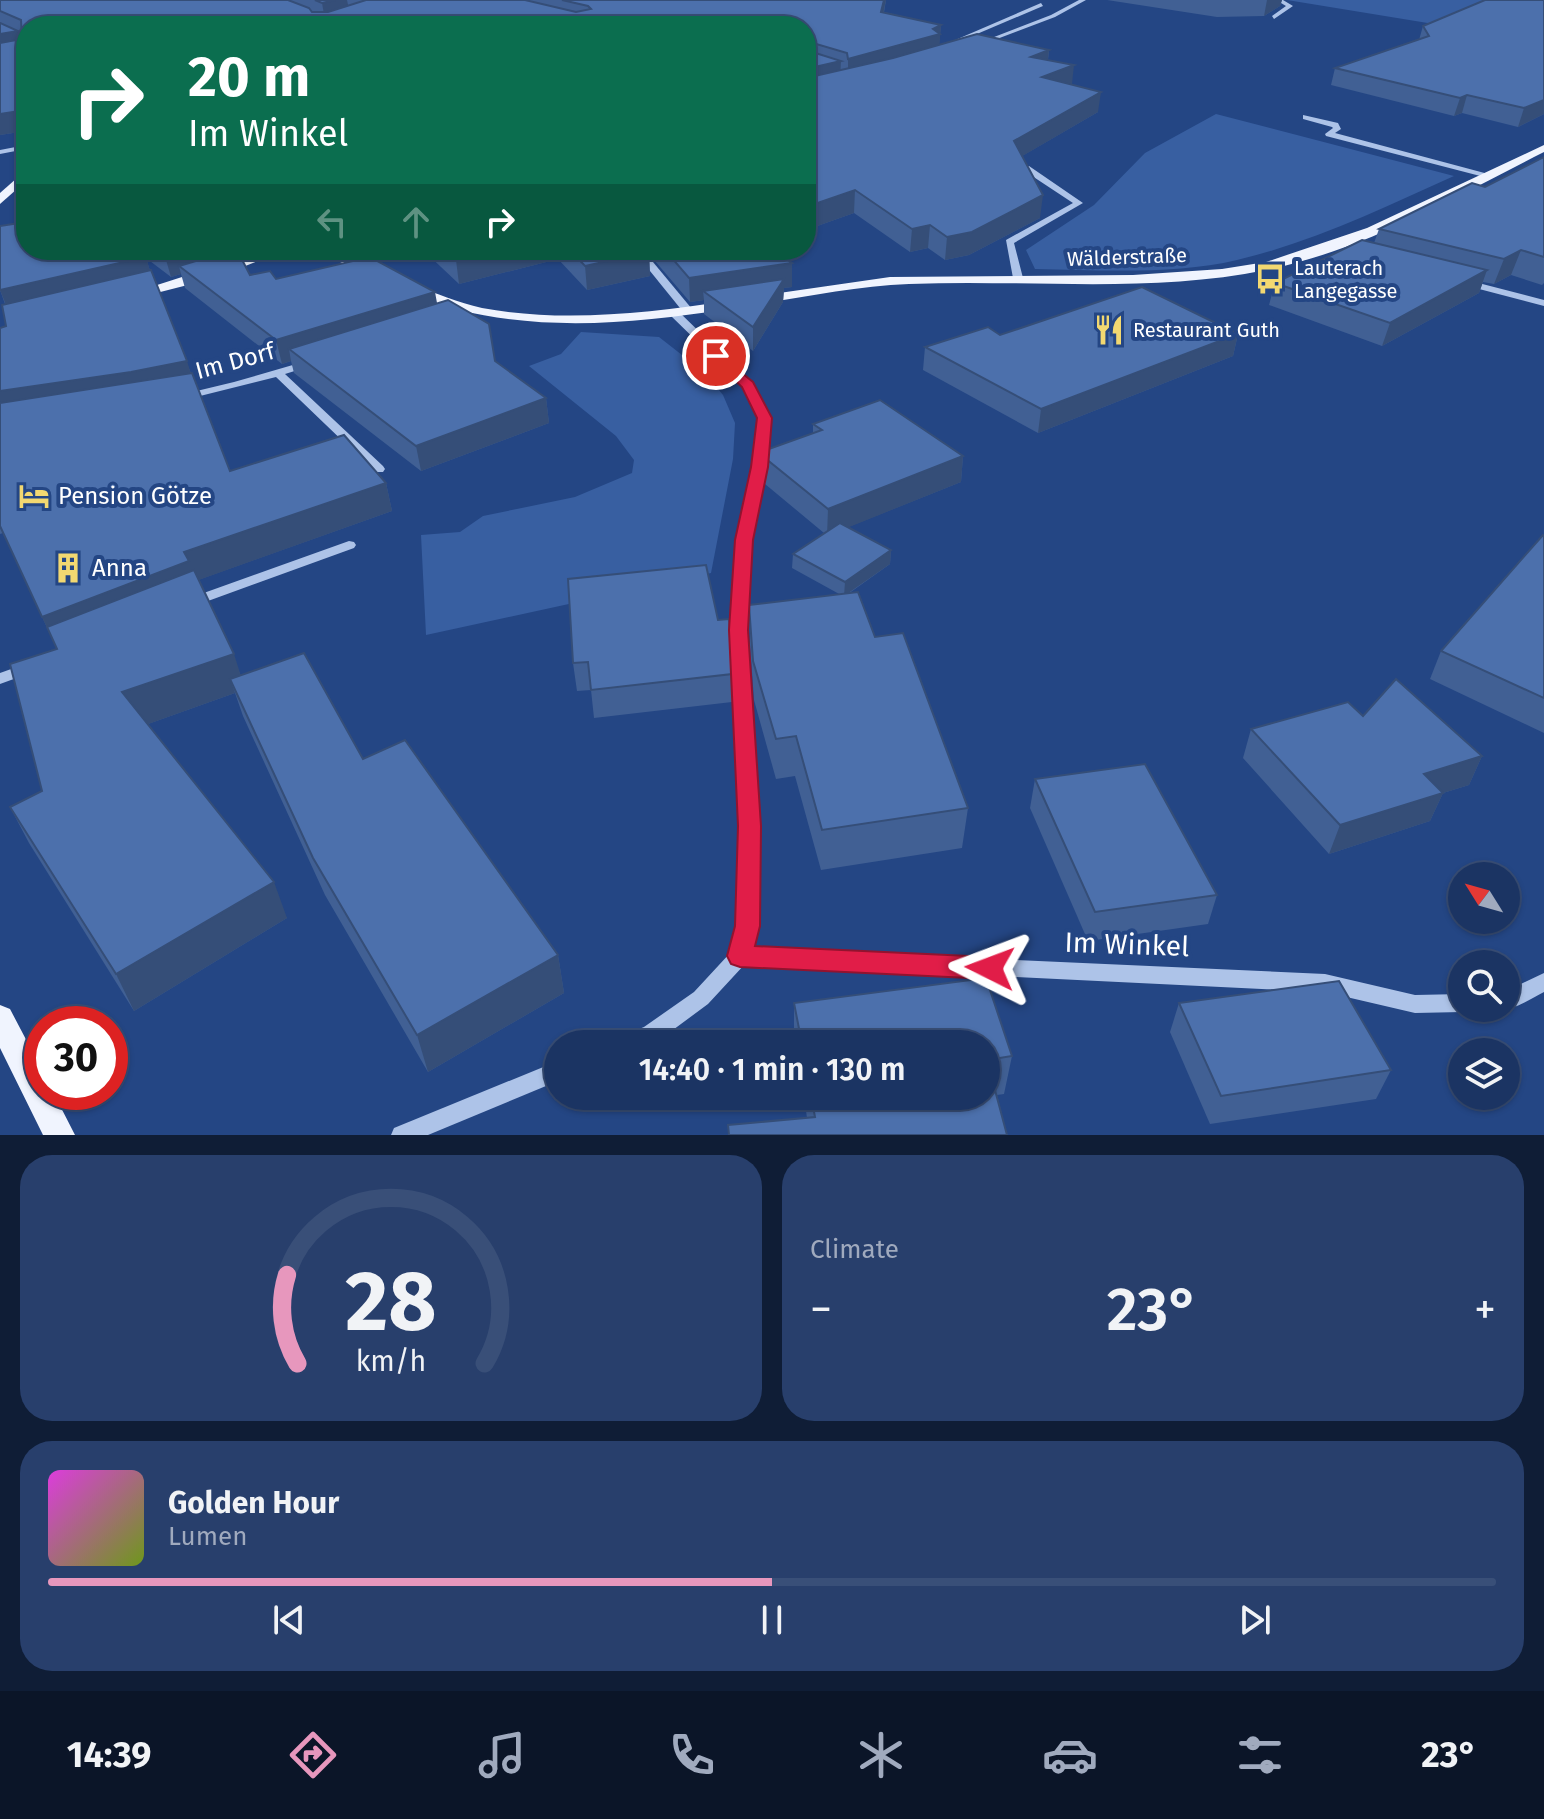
<!DOCTYPE html>
<html lang="en">
<head>
<meta charset="utf-8">
<style>
	:root { --surface:#1b3463; --page:#283f6c; --text:#f1f3f6; --muted:#a0aabe; --line:#394f78; --accent:#e797bd }
	body { margin:0; font-family:"Fira Sans",sans-serif; background:var(--page); color:var(--text); height:100vh; display:flex; flex-direction:column; font-size:30px; white-space:nowrap }
	* { box-sizing:border-box; margin:0 }
	p { font-size:26px; color:var(--muted) }
	.icon { flex:none; width:44px; height:44px; fill:none; stroke:currentColor; stroke-width:2; stroke-linecap:round; stroke-linejoin:round }
	.map { position:relative; height:1135px; overflow:hidden }
	.details { display:flex; flex-direction:column; gap:20px; padding:20px; background:#0f1d36; flex:1 }
	.details>* { flex:none }
	.top-card { position:absolute; left:16px; top:16px; width:800px; height:244px; border-radius:32px; box-shadow:0 2px 6px #0004,0 0 0 2px var(--line); background:#0b6e4f; color:#fff; overflow:hidden }
	.needle { width:52px; rotate:307deg }
	.controls { position:absolute; left:1448px; top:862px; display:grid; gap:16px }
	.controls a { display:grid; place-items:center; width:72px; height:72px; border-radius:50%; background:var(--surface); box-shadow:0 2px 6px #0004,0 0 0 2px var(--line); font-size:40px }
	.speed { position:absolute; left:24px; top:1006px; display:flex; gap:16px; font-size:40px; font-weight:700; text-align:center }
	.speed>* { display:grid; place-content:center; width:104px; height:104px; border-radius:50%; background:var(--surface); box-shadow:0 2px 6px #0004,0 0 0 2px var(--line); line-height:1 }
	.speed .limit { border:12px solid #d22; background:#fff; color:#111 }
	.pin { position:absolute; display:grid; place-items:center; width:68px; height:68px; color:#fff; margin:-34px; border:4px solid #fff; border-radius:50%; box-shadow:0 2px 8px #0007 }
	.me { position:absolute; width:88px; margin:-44px; rotate:273deg; stroke-linejoin:round; filter:drop-shadow(0 0 6px #0008) }
	.turn { display:flex; align-items:center; gap:28px; height:168px; padding:0 40px; font-size:36px }
	.turn .icon { width:104px; height:104px; stroke-width:2.5 }
	.turn b { display:block; font-size:56px; line-height:68px }
	.lanes { display:flex; align-items:center; height:76px; padding:0 40px; background:#0003; justify-content:center; gap:40px; direction:ltr }
	.lanes .off { opacity:.35 }
	.big { font-size:60px; font-weight:600; line-height:1.1 }
	.details .card { flex:1; display:flex; flex-direction:column; justify-content:center; gap:12px; min-width:0; padding:0 28px; border-radius:32px; background:var(--page) }
	.details .dial { align-items:center; gap:0 }
	.dial svg { height:208px; overflow:visible; fill:none; stroke:var(--line); stroke-width:7; stroke-linecap:round; text-anchor:middle }
	.dial text { fill:var(--text); stroke:none }
	.song { display:flex; align-items:center; gap:24px }
	.cover { width:96px; height:96px; border-radius:12px; background:linear-gradient(135deg,hsl(300 70% 55%),hsl(80 70% 35%)) }
	.played { height:8px; border-radius:4px; background:linear-gradient(90deg,var(--accent) 50%,var(--line) 50%) }
	.keys { display:flex; justify-content:space-around; direction:ltr }
	.heat { display:flex; justify-content:space-between; align-items:center; font-size:44px; direction:ltr }
	.details .tiles { flex:1; display:grid; gap:20px; grid-template-columns:1fr 1fr }
	.card:last-child { grid-column:span 2 }
	.trip { position:absolute; left:544px; top:1030px; width:456px; height:80px; border-radius:40px; background:var(--surface); box-shadow:0 2px 6px #0004,0 0 0 2px var(--line); font-weight:600; line-height:80px; text-align:center }
	.menu { display:flex; height:128px; justify-content:space-around; align-items:center; background:#0b1528; color:var(--muted) }
	.menu .icon { width:56px; height:56px }
	.menu .selected { color:var(--accent) }
	.menu b { font-size:36px; color:var(--text) }
	.map>svg:first-child { display:block }
	.green { fill:#385fa1 }
	.lines { fill:none; stroke-linecap:round; stroke-linejoin:round }
	.minor { fill:#adc3e8; fill-rule:evenodd }
	.major { fill:#f0f4fe; fill-rule:evenodd }
	.wall { fill:#416094 }
	.shaded-wall { fill:#354e78 }
	.building { fill:#4c70ac; stroke:#354e78; stroke-width:2 }
	.route { fill:#e11d48; stroke:#92132f; stroke-width:2 }
	.labels { text-anchor:middle; stroke-width:8; stroke-linejoin:round; paint-order:stroke }
	.far-street-label { font-size:20px; fill:#fff; stroke:#244684 }
	.far-poi-label { font-size:20px; fill:#fff; stroke:#244684; text-anchor:start }
	.street-label { font-size:24px; fill:#fff; stroke:#244684 }
	.poi-label { font-size:24px; fill:#fff; stroke:#244684; text-anchor:start }
	.near-street-label { font-size:28px; fill:#fff; stroke:#244684 }
</style>
</head>
<body>
<div class="map">
<svg width="1544" height="1135" viewBox="0 0 1544 1135">
	<rect width="100%" height="100%" fill="#244684"/>
	<g class="green">
		<path d="M1287 0H1544L1501 35Z"/>
		<path d="M1216 114 1454 176C1383 208 1313 242 1237 260 1175 275 1098 270 1035 269L1026 250 1094 205 1145 153Z"/>
		<path d="M581 332 659 337 705 373 723 395 735 423 733 459 711 573 426 635 421 535 460 532 483 516 575 497 632 473 634 460 616 436 529 366 561 354Z"/>
	</g>
	<g class="lines">
		<g class="minor">
			<path d="M1079 0H1086L1055 17 981 45 976 44 1051 15Z"/>
			<path d="M1276 0H1283L1293 6 1274 19 1272 16 1286 6Z"/>
			<path d="M1041 3 1043 6 944 48 939 47Z"/>
			<path d="M1303 115 1338 123 1341 129 1335 133 1492 175 1488 178 1326 136 1325 134 1333 128 1332 127 1303 119Z"/>
			<path d="M26 145V149L0 154V150Z"/>
			<path d="M1023 166H1029L1083 203 1014 243 1023 278 1018 281 1013 278 1006 240 1073 203 1023 170Z"/>
			<path d="M633 250H643L692 309V313H684Z"/>
			<path d="M1463 279 1544 300V306L1460 284 1458 282Z"/>
			<path d="M674 310 678 311 752 383 770 418 765 467 751 540 746 630 759 826 758 926 752 948 1325 974 1415 995 1462 994V1008L1469 1009 1462 1012 1415 1013 1325 992 745 964 708 1004 658 1041 650 1044H616L619 1037 644 1027 694 992 731 952 738 926 741 826 732 630 737 540 753 467 758 418 743 386 670 315 669 313Z"/>
			<path d="M310 360 316 363 314 365 285 374 383 466 385 469 383 472H375L276 377 184 400 178 397 180 395 234 382Z"/>
			<path d="M349 541 354 542 356 545 354 548 197 605 192 607 185 602 187 599Z"/>
			<path d="M28 663 33 664 36 668 33 672 0 684V673Z"/>
			<path d="M1544 973V992C1531 998 1515 1011 1501 1008H1506V991Z"/>
			<path d="M558 1061V1081L428 1135H391L394 1128Z"/>
		</g>
		<g class="major">
			<path d="M1544 145V152C1455 197 1365 250 1266 270 1149 294 1028 279 909 284 859 286 809 296 759 304L752 300 759 296 890 277 1133 275 1222 269 1266 262 1367 228Z"/>
			<path d="M26 170V181L0 204V193Z"/>
			<path d="M266 250H286L215 278 133 299 126 295Z"/>
			<path d="M310 250H330L380 270 368 273Z"/>
			<path d="M412 286C436 292 458 303 482 308 563 323 648 313 728 301L735 305 728 309C620 326 510 335 407 293L405 290Z"/>
			<path d="M0 1005 10 1009 42 1070V1092H53L75 1135H43L0 1048Z"/>
		</g>
	</g>
	<g class="wall">
		<path d="M0 0H886L884 12 941 25 939 44 1049 50 1048 60 1098 112 1022 156 1040 218 969 255 945 260 928 248 910 252 854 213 806 230V26H26V131L0 135Z"/>
		<path d="M1107 0H1282L1280 6 1264 16 1217 17Z"/>
		<path d="M1544 0V114L1518 127 1462 113 1454 116 1331 85 1335 68 1419 40 1423 26Z"/>
		<path d="M1544 157V283L1542 285 1511 275 1494 284 1483 282 1479 293 1382 346 1269 305 1275 283 1374 243 1379 229 1485 187Z"/>
		<path d="M26 250H237L250 275 437 303 495 361 546 398 549 423 421 471 294 373 291 361 282 364 185 288 181 274 171 277 146 258 150 271 230 471 386 483 392 511 198 580 241 676 363 759 558 955 564 993 428 1072 325 895 243 716 235 693 148 724 287 918 134 1011 29 843 10 807 42 791 57 649 3 533 0 534V328L6 326 5 304 0 290Z"/>
		<path d="M423 250H772L792 263V287L784 288 783 302 753 351 704 314V300L690 302 649 254 650 276 587 290 558 259 459 284Z"/>
		<path d="M1238 334 1233 356 1038 433 923 370 925 347 1000 335Z"/>
		<path d="M813 424 963 456 961 482 848 527 891 550 890 564 848 594 875 637 968 808 962 848 821 870 795 776 776 779 754 700 750 644 749 605 841 595 792 568 793 554 824 533 765 484V458L813 433Z"/>
		<path d="M1544 536V733L1430 679 1441 651Z"/>
		<path d="M718 620 732 674V702L594 718 591 690 577 691 573 663Z"/>
		<path d="M1363 716 1482 756 1469 785 1443 793 1430 821 1329 854 1243 758 1251 729Z"/>
		<path d="M1035 779 1217 895 1208 924 1088 941 1030 808Z"/>
		<path d="M986 978 1012 1056 1004 1094 997 1095 1007 1135H729L728 1125 807 1118 804 1096H986V1044H794V1003Z"/>
		<path d="M1179 1003 1391 1070 1376 1099 1210 1124 1170 1032Z"/>
	</g>
	<g class="shaded-wall">
		<path d="M335 0H347L350 14 325 20 322 3Z"/>
		<path d="M884 0H886L880 29 881 12Z"/>
		<path d="M1267 0H1282L1280 6 1264 16Z"/>
		<path d="M941 25 939 52 848 77V59L933 29Z"/>
		<path d="M18 31 24 48 0 53V34Z"/>
		<path d="M1049 50 1047 68 1031 57Z"/>
		<path d="M841 61 840 79 806 88V69Z"/>
		<path d="M1074 65 1072 84 1039 96 1042 77Z"/>
		<path d="M1101 92 1098 112 1012 162 1014 141Z"/>
		<path d="M1467 95 1462 113 1454 116 1460 98Z"/>
		<path d="M1544 100V114L1518 127 1524 108Z"/>
		<path d="M26 110V131L0 135V114Z"/>
		<path d="M855 190 854 213 806 230V207Z"/>
		<path d="M1043 195 1040 218 969 255 945 260 947 237Z"/>
		<path d="M930 225 928 248 910 252 912 229Z"/>
		<path d="M174 250H233L179 266 181 274 171 277 164 253Z"/>
		<path d="M496 250H557L558 259 459 284 456 260Z"/>
		<path d="M1521 250 1511 275 1494 284 1504 259Z"/>
		<path d="M649 252 650 276 587 290 585 266Z"/>
		<path d="M146 257 153 281 10 315 0 290Z"/>
		<path d="M792 263V287L784 288 783 302 753 351V327L703 291 704 300 690 302 689 278Z"/>
		<path d="M1487 270 1479 293 1382 346 1390 323Z"/>
		<path d="M435 292 439 314 289 349 291 361 282 364 276 340Z"/>
		<path d="M1238 334 1233 356 1038 433 1041 409Z"/>
		<path d="M187 361 195 387 0 419V391Z"/>
		<path d="M546 398 549 423 421 471 416 446Z"/>
		<path d="M963 456 961 482 827 536 828 509Z"/>
		<path d="M386 483 392 511 196 581 47 627 56 647 42 617 184 552Z"/>
		<path d="M891 550 890 564 844 596 845 582Z"/>
		<path d="M234 654 245 689 230 679 235 693 137 728 122 692Z"/>
		<path d="M1482 756 1469 785 1443 793 1430 821 1329 854 1340 825 1424 774Z"/>
		<path d="M274 882 287 918 134 1011 116 974Z"/>
		<path d="M558 955 564 993 428 1072 417 1035Z"/>
	</g>
	<g class="building">
		<path d="M0 0H288L309 8 312 12H328L366 0H525L576 12 591 9 588 6 562 0H884L881 12 941 25 933 29 940 34 848 59 847 53 806 41V26H26V110L0 114V43L22 39 21 20 0 11Z"/>
		<path d="M315 0H335L322 3Z"/>
		<path d="M1485 0H1544V100L1524 108 1467 95 1460 98 1335 68 1429 36 1423 26Z"/>
		<path d="M0 23 18 31 0 34Z"/>
		<path d="M977 34 1049 50 1031 57 1074 65 1042 77 1101 92 1014 141 1043 195 972 232 947 237 930 225 912 229 855 190 806 207V78L893 58Z"/>
		<path d="M806 50 841 61 806 69Z"/>
		<path d="M1544 157V257L1521 250 1504 259 1379 229 1472 183 1485 187Z"/>
		<path d="M26 222V250H143L146 257 0 290V226Z"/>
		<path d="M1362 240 1487 270 1390 323 1275 283Z"/>
		<path d="M160 250H174L164 253Z"/>
		<path d="M233 250H237L250 275 270 271 276 279 370 257 435 292 276 340 179 266Z"/>
		<path d="M445 250H496L456 260Z"/>
		<path d="M570 250H647L649 252 585 266Z"/>
		<path d="M665 250H772L792 263 689 278Z"/>
		<path d="M151 270 187 361 131 372 0 391V328L6 326 2 305Z"/>
		<path d="M784 279 753 327 703 291Z"/>
		<path d="M1142 287 1238 334 1041 409 925 347 988 327 1000 335Z"/>
		<path d="M448 300 489 324 495 361 546 398 416 446 289 349Z"/>
		<path d="M192 373 230 471 344 435 386 483 184 552 189 561 42 617 0 526V403Z"/>
		<path d="M880 400 963 456 828 509 765 458 766 450 822 430 813 424Z"/>
		<path d="M840 523 891 550 845 582 793 554Z"/>
		<path d="M1543 535 1544 536V698L1441 651Z"/>
		<path d="M706 565 718 620 729 619 732 674 591 690 588 662 573 663 568 579Z"/>
		<path d="M194 570 234 654 122 692 274 882 116 974 10 807 42 791 10 664 57 649 47 627Z"/>
		<path d="M858 592 875 637 903 633 968 808 822 830 796 736 776 739 753 661 749 605Z"/>
		<path d="M304 653 363 759 405 740 558 955 417 1035 313 858 230 679Z"/>
		<path d="M1396 679 1482 756 1424 774 1443 793 1340 825 1251 729 1348 702 1363 716Z"/>
		<path d="M1145 764 1217 895 1095 912 1035 779Z"/>
		<path d="M986 978 1012 1056 987 1060 1007 1135H729L728 1125 815 1117 811 1096H986V1044H802L794 1003Z"/>
		<path d="M1339 981 1391 1070 1221 1096 1179 1003Z"/>
	</g>
	<path class="route" d="M716 352 753 382 772 418 768 467 753 540 748 630 761 826 760 926 755 946 990 957 999 961 1003 968 999 976 990 979 740 967 731 964 727 956 735 926 738 826 729 630 735 540 751 467 757 418 742 387 709 356Z"/>
	<defs>
		<g id="bus-bare" transform="scale(2.4)"><path d="M-5-6H5V4H4V6H2V4H-2V6H-4V4H-5ZM-3.5-4V0h7V-4ZM-3.5 1.2v1.5H-2V1.2ZM2 1.2v1.5H3.5V1.2Z" fill="#f2d871" stroke="#244684" stroke-width="2.5" paint-order="stroke"/></g>
		<g id="restaurant-bare" transform="scale(2.4)"><path d="M-5-6h1v4h1v-4h1v4h1v-4h1v5L-1.5 .5V6h-2V.5L-5-1ZM5-6V6H3V1.5H1.5Q1.5-4 5-6Z" fill="#f2d871" stroke="#244684" stroke-width="2.5" paint-order="stroke"/></g>
		<g id="hotel-bare" transform="scale(2.4)"><path d="M-6-4.5h1.5V1H6V5H4.5V3h-9V5H-6ZM-4 0a1.8 1.8 0 1 1 3.6 0ZM.5 0V-2.5h3Q6-2.5 6 0Z" fill="#f2d871" stroke="#244684" stroke-width="2.5" paint-order="stroke"/></g>
		<g id="building-bare" transform="scale(2.4)"><path d="M-4-6H4V6H1V3H-1V6H-4ZM-2.5-4.3h1.7v1.8h-1.7ZM.8-4.3h1.7v1.8H.8ZM-2.5-1h1.7V.8h-1.7ZM.8-1h1.7V.8H.8Z" fill="#f2d871" stroke="#244684" stroke-width="2.5" paint-order="stroke"/></g>
	</defs>
	<g fill-rule="evenodd">
		<use href="#bus-bare" x="1270" y="279"/>
		<use href="#restaurant-bare" x="1109" y="330"/>
		<use href="#hotel-bare" x="34" y="496"/>
		<use href="#building-bare" x="68" y="568"/>
	</g>
	<g class="labels">
		<g class="far-street-label">
			<text transform="translate(1127 257) rotate(-2)" y="7">Wälderstraße</text>
		</g>
		<g class="far-poi-label">
			<text x="1294" y="275">Lauterach<tspan x="1294" dy="23">Langegasse</tspan></text>
			<text x="1133" y="337">Restaurant Guth</text>
		</g>
		<g class="street-label">
			<text transform="translate(235 361) rotate(-15)" y="8">Im Dorf</text>
		</g>
		<g class="poi-label">
			<text x="58" y="504">Pension Götze</text>
			<text x="92" y="576">Anna</text>
		</g>
		<g class="near-street-label">
			<text transform="translate(1127 944) rotate(2)" y="10">Im Winkel</text>
		</g>
	</g>
</svg>
<div class="controls">
<a><svg class="needle" viewBox="-14 -14 28 28"><path d="M0-13l5 13h-10z" fill="#e53935"/><path d="M0 13l5-13h-10z" fill="#a0aabe"/></svg></a>
<a><svg class="icon" aria-label="search" viewBox="0 0 24 24"><circle cx="10" cy="10" r="6"/><path d="M15 15l6 6"/></svg></a>
<a><svg class="icon" aria-label="layers" viewBox="0 0 24 24"><path d="M12 4l9 5-9 5-9-5zM3 14l9 5 9-5"/></svg></a>
</div>
<div class="speed"><div class="limit">30</div></div>
<div class="pin" style="left:716px;top:356px;background:#d93025"><svg class="icon" aria-label="arrive" viewBox="0 0 24 24"><path d="M6 21V4h12l-3 4 3 4H6"/></svg></div>
<svg class="me" style="left:990px;top:968px" viewBox="-20 -20 40 40"><path d="M0-17L14 15 0 8-14 15z" fill="#e11d48" stroke="#fff" stroke-width="4"/></svg>
<div class="trip">14:40 · 1 min · 130 m</div>
<div class="top-card">
<div class="turn"><svg class="icon" aria-label="right" viewBox="0 0 24 24"><path d="M7 20v-9h11M14 6l5 5-5 5"/></svg><div><b>20 m</b>Im Winkel</div></div>
<div class="lanes"><svg class="icon off" aria-label="left" viewBox="0 0 24 24"><path d="M17 20v-9H6M10 6l-5 5 5 5"/></svg><svg class="icon off" aria-label="ahead" viewBox="0 0 24 24"><path d="M12 20V5M6 11l6-6 6 6"/></svg><svg class="icon" aria-label="right" viewBox="0 0 24 24"><path d="M7 20v-9h11M14 6l5 5-5 5"/></svg></div>
</div>
</div>
<section class="details">
<div class="tiles">
<div class="card dial"><svg viewBox="0 0 100 80">
<path d="M14 69A42 42 0 1 1 86 69"/>
<path d="M14 69A42 42 0 0 1 10 35" stroke="#e797bd"/>
<text x="50" y="56" font-size="32" font-weight="700">28</text>
<text x="50" y="72" font-size="11">km/h</text>
</svg></div>
<div class="card"><p>Climate</p>
<div class="heat"><a>−</a><b class="big">23°</b><a>+</a></div>
</div>
<div class="card">
<div class="song"><i class="cover"></i><div><b>Golden Hour</b><p>Lumen</p></div></div>
<div class="played"></div>
<div class="keys"><svg class="icon" aria-label="previous" viewBox="0 0 24 24"><path d="M18 5L8 12l10 7zM5 5v14"/></svg><svg class="icon" aria-label="pause" viewBox="0 0 24 24"><path d="M8 5v14M16 5v14"/></svg><svg class="icon" aria-label="next" viewBox="0 0 24 24"><path d="M6 5l10 7-10 7zM19 5v14"/></svg></div>
</div>
</div>
</section>
<nav class="menu">
<b>14:39</b>
<svg class="icon selected" aria-label="directions" viewBox="0 0 24 24"><path d="M12 3l9 9-9 9-9-9zM9 14v-3h6M13 9l2 2-2 2"/></svg>
<svg class="icon" aria-label="music" viewBox="0 0 24 24"><path d="M9 18V5l10-2v13"/><circle cx="6" cy="18" r="3"/><circle cx="16" cy="16" r="3"/></svg>
<svg class="icon" aria-label="phone" viewBox="0 0 24 24"><path d="M5 4h4l2 5-3 2q2 4 5 5l2-3 5 2v4C11 20 4 13 5 4z"/></svg>
<svg class="icon" aria-label="climate" viewBox="0 0 24 24"><path d="M12 3v18M4 7l16 10M4 17L20 7"/></svg>
<svg class="icon" aria-label="car" viewBox="0 0 24 24"><path d="M5 17H2v-5l4-1 3-4h7l3 4 3 1v5h-3M9 17h6M6 11h13"/><circle cx="7" cy="17" r="2"/><circle cx="17" cy="17" r="2"/></svg>
<svg class="icon" aria-label="filters" viewBox="0 0 24 24"><path d="M4 7h16M4 17h16"/><circle cx="9" cy="7" r="2"/><circle cx="15" cy="17" r="2"/></svg>
<b>23°</b>
</nav>
</body>
</html>
